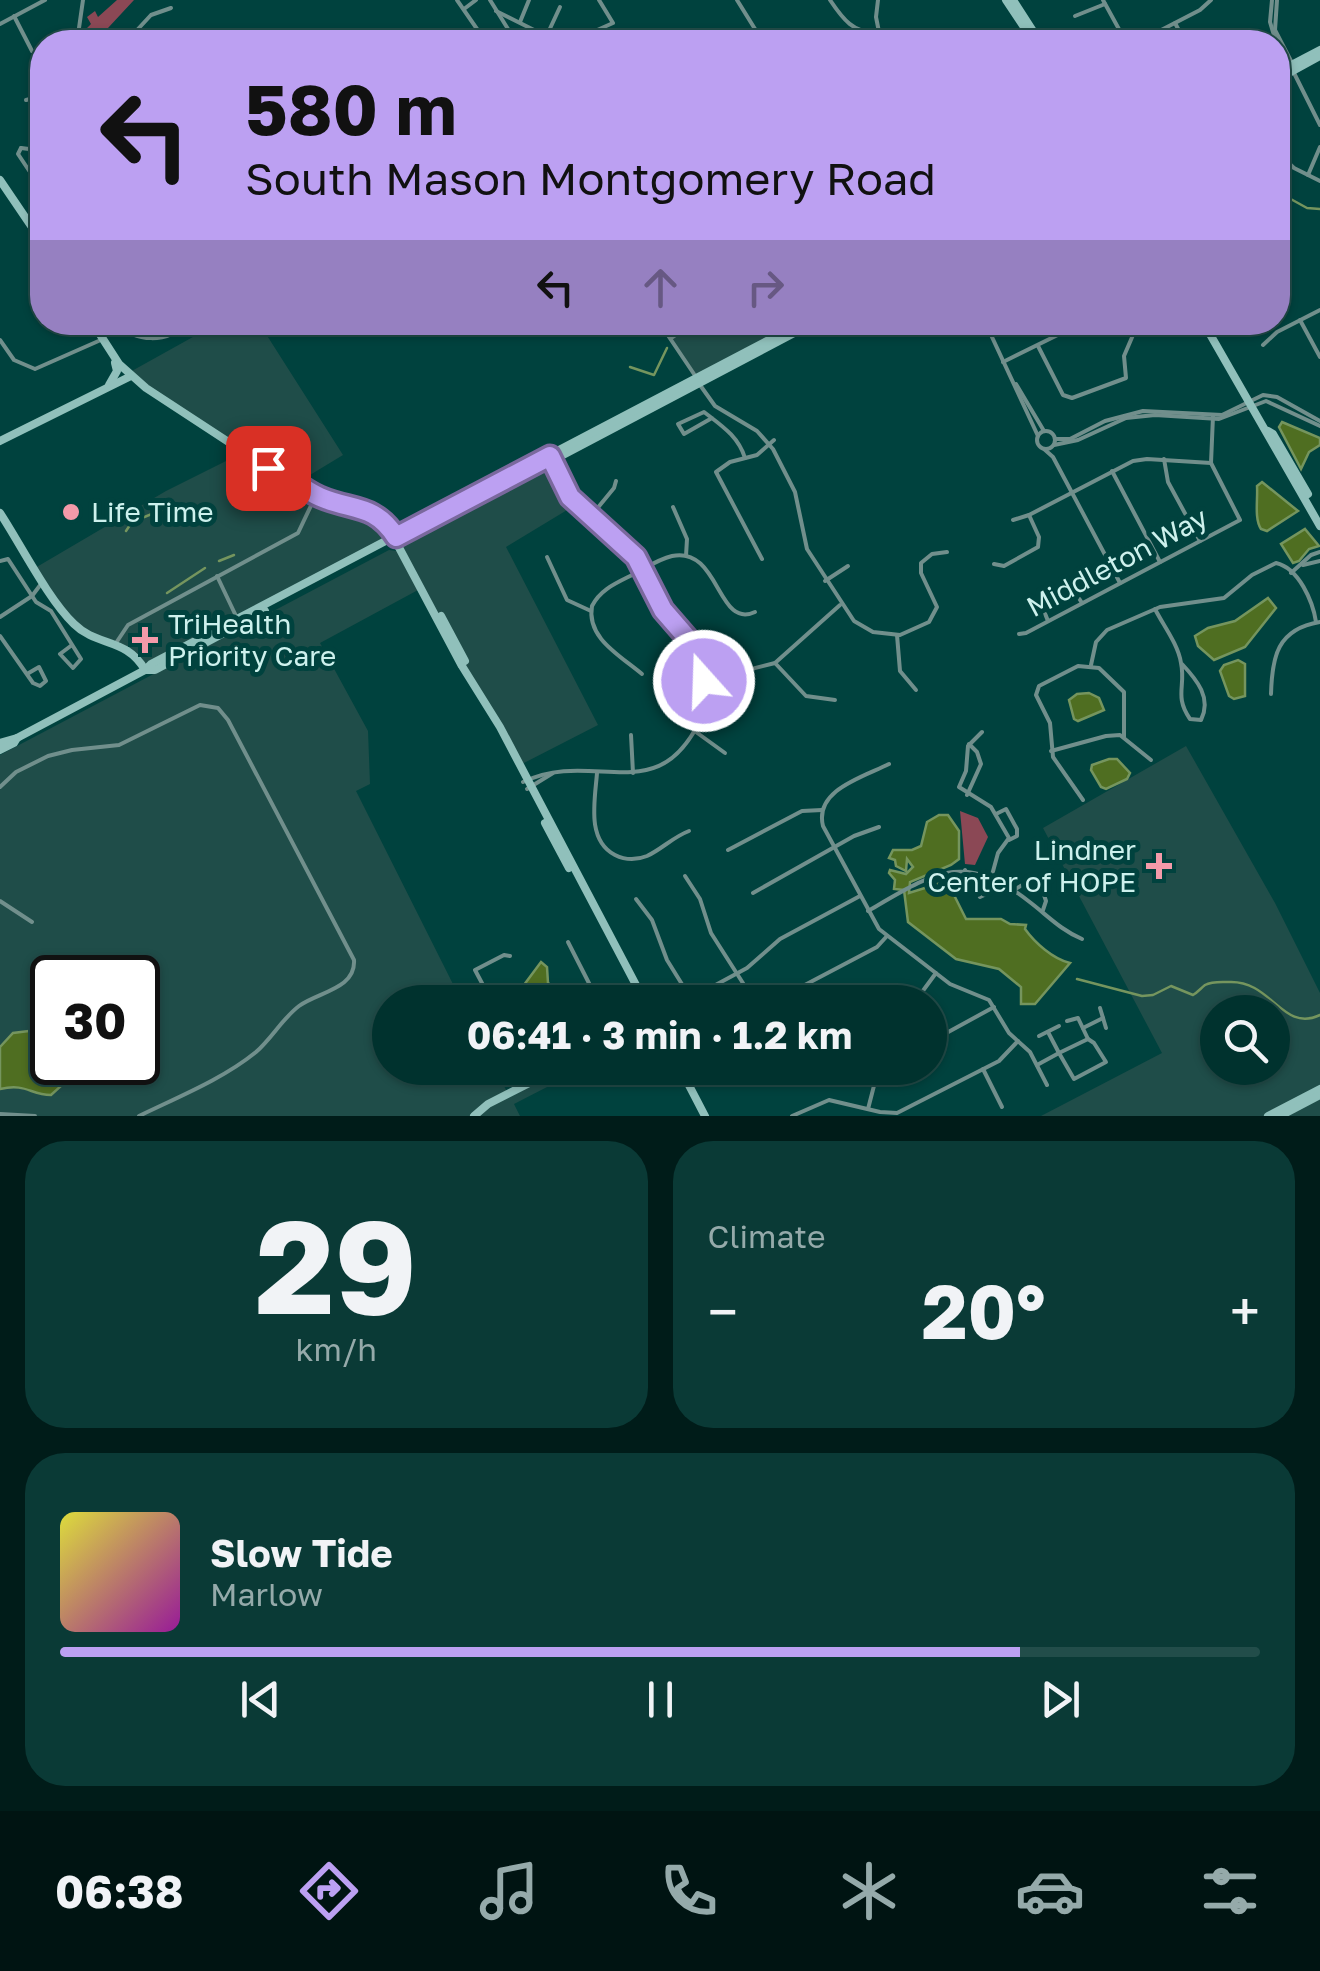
<!DOCTYPE html>
<html lang="en">
<head>
<meta charset="utf-8">
<style>
	:root { --surface:#00322e; --page:#0a3a36; --text:#f1f3f6; --muted:#95aaaa; --line:#224d4a; --accent:#bca0f2 }
	body { margin:0; font-family:"Golos Text",sans-serif; background:var(--page); color:var(--text); height:100vh; display:flex; flex-direction:column; font-size:38px; white-space:nowrap }
	* { box-sizing:border-box; margin:0 }
	p { font-size:32px; color:var(--muted) }
	.icon { flex:none; width:55px; height:55px; fill:none; stroke:currentColor; stroke-width:2; stroke-linecap:round; stroke-linejoin:round }
	.map { position:relative; height:1116px; overflow:hidden }
	.details { display:flex; flex-direction:column; gap:25px; padding:25px; background:#001c19; flex:1 }
	.details>* { flex:none }
	.top-card { position:absolute; left:30px; top:30px; width:1260px; height:305px; border-radius:40px; box-shadow:0 2px 8px #0004,0 0 0 2px var(--line); background:#bca0f2; color:#111; overflow:hidden }
	.buttons { position:absolute; left:1200px; top:995px; display:grid; gap:20px }
	.buttons a { display:grid; place-items:center; width:90px; height:90px; border-radius:50%; background:var(--surface); box-shadow:0 2px 8px #0004,0 0 0 2px var(--line); font-size:50px }
	.speed { position:absolute; left:30px; top:955px; display:flex; gap:20px; font-size:50px; font-weight:700; text-align:center }
	.speed>* { display:grid; place-content:center; width:130px; height:130px; border-radius:50%; background:var(--surface); box-shadow:0 2px 8px #0004,0 0 0 2px var(--line); line-height:1 }
	.speed .limit { border:5px solid #111; border-radius:15px; background:#fff; color:#111 }
	.pin { position:absolute; display:grid; place-items:center; width:85px; height:85px; color:#fff; margin:-42px; border-radius:20px; box-shadow:0 5px 15px #0006 }
	.me { position:absolute; width:110px; margin:-55px; rotate:340deg; stroke-linejoin:round; filter:drop-shadow(0 0 8px #0008) }
	.turn { display:flex; align-items:center; gap:35px; height:210px; padding:0 50px; font-size:45px }
	.turn .icon { width:130px; height:130px; stroke-width:2.5 }
	.turn b { display:block; font-size:70px; line-height:85px }
	.lanes { display:flex; align-items:center; height:95px; padding:0 50px; background:#0003; justify-content:center; gap:50px; direction:ltr }
	.lanes .off { opacity:.35 }
	.big { font-size:75px; font-weight:700; line-height:1.1 }
	.details .card { flex:1; display:flex; flex-direction:column; justify-content:center; gap:15px; min-width:0; padding:0 35px; border-radius:40px; background:var(--page) }
	.details .dial { align-items:center; gap:0 }
	.dial b { font-size:130px; line-height:1 }
	.song { display:flex; align-items:center; gap:30px }
	.cover { width:120px; height:120px; border-radius:15px; background:linear-gradient(135deg,hsl(60 70% 55%),hsl(300 70% 35%)) }
	.played { height:10px; border-radius:5px; background:linear-gradient(90deg,var(--accent) 80%,var(--line) 80%) }
	.keys { display:flex; justify-content:space-around; direction:ltr }
	.heat { display:flex; justify-content:space-between; align-items:center; font-size:55px; direction:ltr }
	.details .tiles { flex:1; display:grid; gap:25px; grid-template-columns:1fr 1fr }
	.card:last-child { grid-column:span 2 }
	.trip { position:absolute; left:372px; top:985px; width:575px; height:100px; border-radius:50px; background:var(--surface); box-shadow:0 2px 8px #0004,0 0 0 2px var(--line); font-weight:700; line-height:100px; text-align:center }
	.menu { display:flex; height:160px; justify-content:space-around; align-items:center; background:#001412; color:var(--muted) }
	.menu .icon { width:70px; height:70px }
	.menu .selected { color:var(--accent) }
	.menu b { font-size:45px; color:var(--text) }
	.map>svg:first-child { display:block }
	.built { fill:#1f4d49; fill-rule:evenodd }
	.green { fill:#8b4855 }
	.water { fill:#4f6e21; stroke:#75955e; stroke-width:2.5 }
	.lines { fill:none; stroke-linecap:round; stroke-linejoin:round }
	.stream { stroke:#75955e; stroke-width:2.5 }
	.street { stroke:#718f8c; stroke-width:4 }
	.secondary { stroke:#90c0bb; stroke-width:8 }
	.route-casing { stroke:#7a689d; stroke-width:25 }
	.route { stroke:#bca0f2; stroke-width:18 }
	.poi-dot { fill:#f39aa9; stroke:#00423e; stroke-width:4 }
	.labels { text-anchor:middle; stroke-width:10; stroke-linejoin:round; paint-order:stroke }
	.poi-label { font-size:28px; fill:#cdf1ed; stroke:#00423e; text-anchor:start }
	.street-label { font-size:28px; fill:#cdf1ed; stroke:#00423e }
</style>
</head>
<body>
<div class="map">
<svg width="1320" height="1116" viewBox="0 0 1320 1116">
	<rect width="100%" height="100%" fill="#00423e"/>
	<g class="built">
		<path d="M218 323H259L343 455 310 475 303 486 270 465 308 494 368 511 395 537 548 463 577 504 506 547 598 725 520 765 395 537 145 670 140 662 75 625 35 568 166 491 244 452 146 388 130 372Z"/>
		<path d="M659 323H803L697 378Z"/>
		<path d="M389 550 397 551 418 590 320 643 368 731 370 784 356 791 462 1002H390V1068H495L508 1094 559 1068H584L514 1104 520 1116H0V755ZM52 978H138V1062H52Z"/>
		<path d="M1186 746 1275 903 1320 993V1116H1041L1162 1053 1043 828ZM1218 1012H1272V1068H1218Z"/>
	</g>
	<g class="green">
		<path d="M117 0H134L95 42H89L86 29 91 24 87 17 95 11 98 17Z"/>
		<path d="M960 811 978 818 988 837 975 865 965 864Z"/>
	</g>
	<g class="water">
		<path d="M1282 422 1320 438V445L1309 452 1301 469 1279 427Z"/>
		<path d="M1262 482 1298 511 1267 531 1261 529C1254 518 1258 499 1257 486Z"/>
		<path d="M1305 529 1319 546 1309 549 1299 561 1293 563 1281 544Z"/>
		<path d="M1268 598 1276 608 1245 647 1214 660 1198 646 1195 636 1208 628 1235 621Z"/>
		<path d="M1238 660 1245 664V696L1234 699 1229 696 1220 671 1224 665Z"/>
		<path d="M1089 693 1099 698 1104 710 1078 721 1074 719 1069 700 1077 694Z"/>
		<path d="M1109 759H1117L1130 773 1127 779 1106 789 1101 787 1091 770 1092 765Z"/>
		<path d="M939 815H948L959 831V859L951 865 910 882 909 893 947 881 966 919H1001L1010 924 1026 925 1025 929C1035 943 1053 959 1070 963L1035 1004H1021V987L999 969 956 959 908 922 904 890 894 889 895 880 889 873 890 870 906 874 913 867 907 859 906 871 896 866 895 860 889 858 893 850H912L921 846 927 822Z"/>
		<path d="M541 962 547 967 548 983 556 988 532 1000 521 989Z"/>
		<path d="M37 1030 52 1038V1062L63 1063 61 1086 51 1095C30 1095 27 1083 0 1089V1047L13 1033Z"/>
	</g>
	<g class="lines">
		<g class="stream">
			<path d="M1278 192 1307 208 1320 209"/>
			<path d="M630 367 654 375 667 348"/>
			<path d="M126 531 132 522 164 509"/>
			<path d="M219 561 234 555"/>
			<path d="M167 593 205 568"/>
			<path d="M1077 979 1142 996 1153 995 1171 986 1193 995C1198 992 1201 988 1205 985 1212 981 1221 982 1229 982 1272 980 1282 1033 1320 1015"/>
			<path d="M52 1004V1006"/>
			<path d="M49 1036 52 1027"/>
		</g>
		<g class="street">
			<path d="M457 0 486 42"/>
			<path d="M490 0 516 42"/>
			<path d="M737 0 763 42"/>
			<path d="M830 0C842 18 854 35 879 32"/>
			<path d="M878 0 876 17 881 42"/>
			<path d="M1103 0 1126 42"/>
			<path d="M1272 0 1270 22 1276 42"/>
			<path d="M1277 0 1275 30 1291 61"/>
			<path d="M464 9 476 0"/>
			<path d="M496 11 558 42"/>
			<path d="M14 16 32 51"/>
			<path d="M1075 16 1105 4"/>
			<path d="M520 22 529 0"/>
			<path d="M1175 23 1185 42"/>
			<path d="M0 24 45 0"/>
			<path d="M547 35 560 7"/>
			<path d="M82 42 79 28 83 0"/>
			<path d="M126 42 151 15 171 8"/>
			<path d="M200 42 215 33"/>
			<path d="M582 42 595 31 613 23 599 0"/>
			<path d="M1138 42 1200 10 1211 0"/>
			<path d="M1278 46 1287 64"/>
			<path d="M1293 71 1320 125"/>
			<path d="M26 100 42 96"/>
			<path d="M21 148 18 154 42 190"/>
			<path d="M21 148 29 149 42 173"/>
			<path d="M1278 153 1294 168 1320 181"/>
			<path d="M1308 175 1320 147"/>
			<path d="M1300 320 1320 357"/>
			<path d="M115 322C136 343 167 344 188 322"/>
			<path d="M659 322 696 377"/>
			<path d="M985 322 1038 436"/>
			<path d="M671 338 695 322"/>
			<path d="M0 340 14 360 35 369 103 339"/>
			<path d="M1263 345 1277 332 1320 310"/>
			<path d="M1038 346 1063 395 1072 398 1126 378 1124 356 1133 335 1130 322"/>
			<path d="M1003 362 1084 322"/>
			<path d="M1016 384 1044 431"/>
			<path d="M700 385 715 406 757 431 773 449 795 492 807 549 854 621 873 632 900 635 929 622 937 607 921 573V563L932 554 947 552"/>
			<path d="M712 418 684 434 678 424 704 412C722 426 738 436 745 458"/>
			<circle cx="1046" cy="440" r="9"/>
			<path d="M1055 439H1070L1105 421 1143 411 1222 415 1263 395 1277 397 1320 421"/>
			<path d="M1054 445 1078 440 1126 418 1155 415 1219 419 1266 401 1320 426"/>
			<path d="M1044 449 1053 457 1120 583"/>
			<path d="M1164 459 1168 482 1200 541"/>
			<path d="M553 461 563 484"/>
			<path d="M548 462C573 514 634 536 654 592"/>
			<path d="M1112 471 1160 562"/>
			<path d="M673 507 687 539 686 556"/>
			<path d="M591 516 614 488 616 481"/>
			<path d="M1013 520 1029 515 1133 461 1147 459 1211 463"/>
			<path d="M547 557 567 600 591 611"/>
			<path d="M762 559 716 472 730 462 757 455 774 440"/>
			<path d="M0 561 8 559 36 602 51 611 81 659 73 668 60 654 72 645"/>
			<path d="M994 564 1004 566 1038 547 1039 537 1029 515"/>
			<path d="M1303 565 1320 561"/>
			<path d="M1291 573 1311 555 1320 552"/>
			<path d="M217 576 236 616"/>
			<path d="M825 581 848 566"/>
			<path d="M1155 609C1163 625 1178 644 1181 663 1186 686 1174 696 1190 719L1201 720C1212 698 1197 680 1182 664"/>
			<path d="M0 617 32 596 41 584"/>
			<path d="M1048 621 1040 601C1045 591 1061 582 1071 586L1082 603"/>
			<path d="M1019 634 1026 633 1240 520 1211 463 1213 416"/>
			<path d="M897 635 900 671 916 690"/>
			<path d="M0 636 33 683 40 686 46 681 39 667 27 674"/>
			<path d="M116 643 128 625 298 533 316 495"/>
			<path d="M697 649 706 703"/>
			<path d="M775 663 806 696 835 700"/>
			<path d="M1091 665 1096 642 1107 630 1160 607 1224 598 1252 575 1276 563C1299 568 1313 602 1316 622"/>
			<path d="M642 674C621 656 586 638 592 606 601 588 619 582 636 573 647 567 659 559 672 556 720 546 717 630 755 612"/>
			<path d="M707 675 732 674"/>
			<path d="M704 681 775 663 840 605"/>
			<path d="M1271 694C1272 657 1277 629 1320 622"/>
			<path d="M696 732 725 753"/>
			<path d="M982 732 968 746 966 771 959 787 991 807 1009 838 998 853 992 875"/>
			<path d="M631 735 633 773"/>
			<path d="M1051 751 1106 736 1120 735 1151 760"/>
			<path d="M889 764C863 777 814 790 823 826L879 929 950 984 989 1000 1009 1033 1030 1052 1047 1085"/>
			<path d="M597 773C595 800 586 840 615 855 625 860 637 860 647 856 662 849 673 837 689 831"/>
			<path d="M523 782C597 746 662 817 706 707 712 693 712 670 702 655 694 643 681 632 671 621 654 602 636 572 628 548"/>
			<path d="M0 787 16 772 48 756 72 750 119 745 200 705 218 708 228 720 354 960C356 989 318 992 299 1006 282 1019 272 1038 256 1052 223 1079 178 1097 139 1116"/>
			<path d="M527 789 553 773"/>
			<path d="M967 795 981 764 977 752 969 744"/>
			<path d="M1083 800 1053 757 1050 723 1036 695 1039 686 1078 666 1099 668 1124 692V737"/>
			<path d="M996 814 1006 809 1017 829V836L1009 840"/>
			<path d="M728 850 802 811 822 810"/>
			<path d="M965 870 980 897 1006 885"/>
			<path d="M685 876 700 899 711 933 755 1002"/>
			<path d="M1014 890 1032 879 1039 880 1046 901 1043 910"/>
			<path d="M753 893 854 836 879 827"/>
			<path d="M636 899 652 920 667 960 693 1002"/>
			<path d="M0 901 32 922"/>
			<path d="M868 911C935 872 965 850 1031 903 1049 917 1061 930 1082 939"/>
			<path d="M568 942 595 995 582 1002"/>
			<path d="M801 987 877 947 887 936"/>
			<path d="M492 1002 475 970 504 955 510 956"/>
			<path d="M684 1002 747 968 780 939 860 896"/>
			<path d="M903 1002 922 992 936 973"/>
			<path d="M1100 1008 1106 1028"/>
			<path d="M1067 1021 1078 1018 1088 1039"/>
			<path d="M1083 1028 1103 1018"/>
			<path d="M1039 1036 1059 1026"/>
			<path d="M1088 1039 1094 1043 1106 1062 1074 1079 1059 1053Z"/>
			<path d="M930 1042 994 1007"/>
			<path d="M1037 1065 1059 1053 1048 1032"/>
			<path d="M725 1068 735 1084"/>
			<path d="M983 1069 1002 1107"/>
			<path d="M868 1109 877 1074"/>
			<path d="M0 1114 35 1116"/>
			<path d="M792 1116 829 1100 880 1112 897 1113 999 1061 1018 1041"/>
		</g>
		<g class="secondary">
			<path d="M1006 0 1034 42"/>
			<path d="M1013 0 1040 42"/>
			<path d="M1278 72 1320 50"/>
			<path d="M1278 79 1320 56"/>
			<path d="M0 180 42 242"/>
			<path d="M92 322 119 364 146 388 308 494 365 509 387 525 462 666 500 727 645 1002"/>
			<path d="M1203 322 1320 526"/>
			<path d="M109 385 117 371 115 363"/>
			<path d="M1268 431 1273 434 1308 494"/>
			<path d="M0 441 131 376"/>
			<path d="M0 513C21 545 48 599 74 624 97 647 126 637 145 670"/>
			<path d="M398 542 815 322"/>
			<path d="M441 616 465 661"/>
			<path d="M145 670H155L265 611"/>
			<path d="M0 743 17 738"/>
			<path d="M0 750 14 743 17 738 145 670 151 664 803 322"/>
			<path d="M545 823 569 868"/>
			<path d="M680 1068 705 1116"/>
			<path d="M474 1116 488 1104 559 1068"/>
			<path d="M1268 1116 1320 1089"/>
			<path d="M1280 1116 1320 1095"/>
		</g>
	</g>
	<g class="lines">
		<g class="route-casing">
			<path id="route" d="M268 468 266 465C285 472 301 489 320 497 352 511 374 503 396 537L550 456 570 497 636 557 663 610 702 655 709 680 704 681"/>
		</g>
		<use href="#route" class="route"/>
	</g>
	<g class="poi-dot">
		<circle cx="71" cy="512" r="10"/>
		<path d="M140 625h10v10h10v10h-10v10h-10v-10h-10v-10h10z"/>
		<path d="M1154 851h10v10h10v10h-10v10h-10v-10h-10v-10h10z"/>
	</g>
	<g class="labels">
		<g class="poi-label">
			<text x="91" y="522">Life Time</text>
			<text x="168" y="634">TriHealth<tspan x="168" dy="32">Priority Care</tspan></text>
			<text x="1136" y="860" text-anchor="end">Lindner<tspan x="1136" dy="32">Center of HOPE</tspan></text>
		</g>
		<g class="street-label">
			<text transform="translate(1117 562) rotate(-28)" y="10">Middleton Way</text>
		</g>
	</g>
</svg>
<div class="buttons">
<a><svg class="icon" aria-label="search" viewBox="0 0 24 24"><circle cx="10" cy="10" r="6"/><path d="M15 15l6 6"/></svg></a>
</div>
<div class="speed"><div class="limit">30</div></div>
<div class="pin" style="left:268px;top:468px;background:#d93025"><svg class="icon" aria-label="arrive" viewBox="0 0 24 24"><path d="M6 21V4h12l-3 4 3 4H6"/></svg></div>
<svg class="me" style="left:704px;top:681px" viewBox="-20 -20 40 40"><circle r="17" fill="#bca0f2" stroke="#fff" stroke-width="3"/><path d="M0-11L8 9 0 5-8 9z" fill="#fff"/></svg>
<div class="trip">06:41 · 3 min · 1.2 km</div>
<div class="top-card">
<div class="turn"><svg class="icon" aria-label="left" viewBox="0 0 24 24"><path d="M17 20v-9H6M10 6l-5 5 5 5"/></svg><div><b>580 m</b>South Mason Montgomery Road</div></div>
<div class="lanes"><svg class="icon" aria-label="left" viewBox="0 0 24 24"><path d="M17 20v-9H6M10 6l-5 5 5 5"/></svg><svg class="icon off" aria-label="ahead" viewBox="0 0 24 24"><path d="M12 20V5M6 11l6-6 6 6"/></svg><svg class="icon off" aria-label="right" viewBox="0 0 24 24"><path d="M7 20v-9h11M14 6l5 5-5 5"/></svg></div>
</div>
</div>
<section class="details">
<div class="tiles">
<div class="card dial"><b>29</b><p>km/h</p></div>
<div class="card"><p>Climate</p>
<div class="heat"><a>−</a><b class="big">20°</b><a>+</a></div>
</div>
<div class="card">
<div class="song"><i class="cover"></i><div><b>Slow Tide</b><p>Marlow</p></div></div>
<div class="played"></div>
<div class="keys"><svg class="icon" aria-label="previous" viewBox="0 0 24 24"><path d="M18 5L8 12l10 7zM5 5v14"/></svg><svg class="icon" aria-label="pause" viewBox="0 0 24 24"><path d="M8 5v14M16 5v14"/></svg><svg class="icon" aria-label="next" viewBox="0 0 24 24"><path d="M6 5l10 7-10 7zM19 5v14"/></svg></div>
</div>
</div>
</section>
<nav class="menu">
<b>06:38</b>
<svg class="icon selected" aria-label="directions" viewBox="0 0 24 24"><path d="M12 3l9 9-9 9-9-9zM9 14v-3h6M13 9l2 2-2 2"/></svg>
<svg class="icon" aria-label="music" viewBox="0 0 24 24"><path d="M9 18V5l10-2v13"/><circle cx="6" cy="18" r="3"/><circle cx="16" cy="16" r="3"/></svg>
<svg class="icon" aria-label="phone" viewBox="0 0 24 24"><path d="M5 4h4l2 5-3 2q2 4 5 5l2-3 5 2v4C11 20 4 13 5 4z"/></svg>
<svg class="icon" aria-label="climate" viewBox="0 0 24 24"><path d="M12 3v18M4 7l16 10M4 17L20 7"/></svg>
<svg class="icon" aria-label="car" viewBox="0 0 24 24"><path d="M5 17H2v-5l4-1 3-4h7l3 4 3 1v5h-3M9 17h6M6 11h13"/><circle cx="7" cy="17" r="2"/><circle cx="17" cy="17" r="2"/></svg>
<svg class="icon" aria-label="filters" viewBox="0 0 24 24"><path d="M4 7h16M4 17h16"/><circle cx="9" cy="7" r="2"/><circle cx="15" cy="17" r="2"/></svg>
</nav>
</body>
</html>
